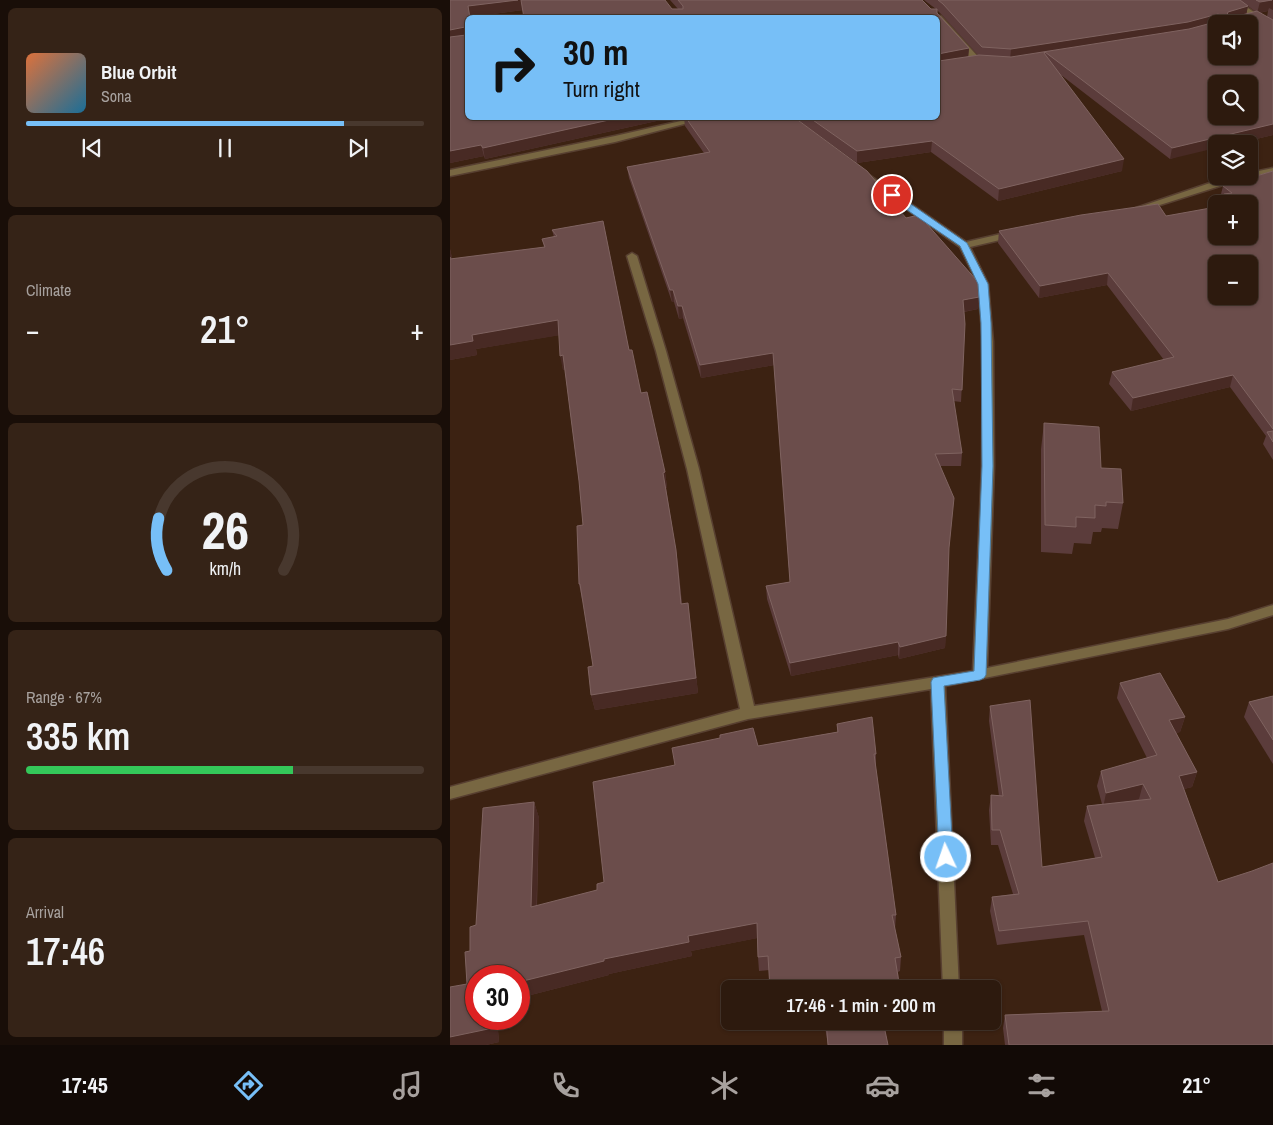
<!DOCTYPE html>
<html lang="en">
<head>
<meta charset="utf-8">
<style>
	:root { --surface:#2d1a0e; --page:#352317; --text:#f1f3f6; --muted:#a7a19e; --line:#48382e; --accent:#77bff7 }
	body { margin:0; font-family:"Archivo Narrow",sans-serif; background:var(--page); color:var(--text); height:100vh; display:flex; flex-direction:column; font-size:19px; white-space:nowrap }
	* { box-sizing:border-box; margin:0 }
	p { font-size:16px; color:var(--muted) }
	.icon { flex:none; width:28px; height:28px; fill:none; stroke:currentColor; stroke-width:2; stroke-linecap:round; stroke-linejoin:round }
	.map { position:relative; flex:1; overflow:hidden }
	.sheet { display:flex; flex-direction:column; gap:8px; padding:8px; background:#190e08; width:450px }
	.sheet>* { flex:none }
	.banner { position:absolute; left:15px; top:15px; width:475px; height:105px; border-radius:8px; box-shadow:0 1px 4px #0004,0 0 0 1px var(--line); background:#77bff7; color:#111; overflow:hidden }
	.buttons { position:absolute; left:758px; top:15px; display:grid; gap:10px }
	.buttons a { display:grid; place-items:center; width:50px; height:50px; border-radius:8px; background:var(--surface); box-shadow:0 1px 4px #0004,0 0 0 1px var(--line); font-size:25px }
	.speed { position:absolute; left:15px; top:965px; display:flex; gap:10px; font-size:25px; font-weight:700; text-align:center }
	.speed>* { display:grid; place-content:center; width:65px; height:65px; border-radius:50%; background:var(--surface); box-shadow:0 1px 4px #0004,0 0 0 1px var(--line); line-height:1 }
	.speed .limit { border:8px solid #d22; background:#fff; color:#111 }
	.pin { position:absolute; display:grid; place-items:center; width:42px; height:42px; color:#fff; margin:-21px; border:2px solid #fff; border-radius:50%; box-shadow:0 1px 5px #0007 }
	.me { position:absolute; width:55px; margin:-28px; rotate:357deg; stroke-linejoin:round; filter:drop-shadow(0 0 4px #0008) }
	.turn { display:flex; align-items:center; gap:18px; height:105px; padding:0 15px; font-size:22px }
	.turn .icon { width:65px; height:65px; stroke-width:2.5 }
	.turn b { display:block; font-size:35px; line-height:42px }
	.big { font-size:38px; font-weight:600; line-height:1.1 }
	.sheet .widget { flex:1; display:flex; flex-direction:column; justify-content:center; gap:8px; min-width:0; padding:0 18px; border-radius:8px; background:var(--page) }
	.sheet .dial { align-items:center; gap:0 }
	.dial svg { height:130px; overflow:visible; fill:none; stroke:var(--line); stroke-width:7; stroke-linecap:round; text-anchor:middle }
	.dial text { fill:var(--text); stroke:none }
	.song { display:flex; align-items:center; gap:15px }
	.cover { width:60px; height:60px; border-radius:8px; background:linear-gradient(135deg,hsl(20 70% 55%),hsl(200 70% 35%)) }
	.played { height:5px; border-radius:2px; background:linear-gradient(90deg,var(--accent) 80%,var(--line) 80%) }
	.keys { display:flex; justify-content:space-around; direction:ltr }
	.heat { display:flex; justify-content:space-between; align-items:center; font-size:28px; direction:ltr }
	.charge { height:8px; border-radius:4px; background:linear-gradient(90deg,#34c759 67%,var(--line) 0) }
	.trip { position:absolute; left:271px; top:980px; width:280px; height:50px; border-radius:8px; background:var(--surface); box-shadow:0 1px 4px #0004,0 0 0 1px var(--line); font-weight:600; line-height:50px; text-align:center }
	.dock { display:flex; height:80px; justify-content:space-around; align-items:center; background:#120a06; color:var(--muted) }
	.dock .icon { width:35px; height:35px }
	.dock .current { color:var(--accent) }
	.dock b { font-size:22px; color:var(--text) }
	main { display:flex; flex:1; min-height:0 }
	.map>svg:first-child { display:block }
	.lines { fill:none; stroke-linecap:round; stroke-linejoin:round }
	.minor-casing { stroke:#584031; stroke-width:3 }
	.minor { fill:#786742; fill-rule:evenodd }
	.wall { fill:#5b3c3b; fill-rule:evenodd }
	.shaded-wall { fill:#482a24 }
	.building { fill:#6b4d4b; stroke:#7f6360; fill-rule:evenodd }
	.route { fill:#77bff7; stroke:#4d7ca1 }
</style>
</head>
<body>
<main>
<section class="sheet">
<div class="widget">
<div class="song"><i class="cover"></i><div><b>Blue Orbit</b><p>Sona</p></div></div>
<div class="played"></div>
<div class="keys"><svg class="icon" aria-label="previous" viewBox="0 0 24 24"><path d="M18 5L8 12l10 7zM5 5v14"/></svg><svg class="icon" aria-label="pause" viewBox="0 0 24 24"><path d="M8 5v14M16 5v14"/></svg><svg class="icon" aria-label="next" viewBox="0 0 24 24"><path d="M6 5l10 7-10 7zM19 5v14"/></svg></div>
</div>
<div class="widget"><p>Climate</p>
<div class="heat"><a>−</a><b class="big">21°</b><a>+</a></div>
</div>
<div class="widget dial"><svg viewBox="0 0 100 80">
<path d="M14 69A42 42 0 1 1 86 69"/>
<path d="M14 69A42 42 0 0 1 9 37" stroke="#77bff7"/>
<text x="50" y="56" font-size="32" font-weight="700">26</text>
<text x="50" y="72" font-size="11">km/h</text>
</svg></div>
<div class="widget"><p>Range · 67%</p><b class="big">335 km</b><div class="charge"></div></div>
<div class="widget"><p>Arrival</p><b class="big">17:46</b></div>
</section>
<div class="map">
<svg width="823" height="1045" viewBox="0 0 823 1045">
	<rect width="100%" height="100%" fill="#3c2212"/>
	<g class="lines">
		<g class="minor-casing">
			<g id="minor">
				<path d="M777 0H786L823 25V31Z"/>
				<path d="M485 16H491L531 60V64H525L488 22V18Z"/>
				<path d="M244 118H257L165 142 0 176V170L165 136Z"/>
				<path d="M823 168V174L773 185 694 210 691 211 686 208 766 181 783 176H799V173Z"/>
				<path d="M416 173 516 242 564 231 569 234 567 236 520 247 538 284 543 342 544 466 537 668 778 619 823 605V615L778 629 495 686 509 989H493L481 689 298 719 0 799V787L290 709 237 469 206 351 177 256 182 253 187 256 216 351 249 469 304 706 523 671 532 466 533 342 528 284 510 247 413 178V174Z"/>
				<rect x="494" y="1021" width="18" height="24"/>
			</g>
		</g>
		<use href="#minor" class="minor"/>
	</g>
	<g class="wall">
		<path d="M0 0 228 9 220 0H472L481 9H486L474 0H823V135L785 144H766L720 159 611 75 672 171 548 201 481 152 407 163 345 118H488L73 10 20 17 18 118H220L35 159 34 156 0 163ZM798 6 806 12 796 14ZM487 10 492 15 528 55 518 57 519 48 487 13ZM818 11 817 17 809 13Z"/>
		<path d="M230 118H345L456 218 529 297 528 309 514 312 515 324 511 402 503 401 512 453 511 466H490L499 554 495 648 449 659 448 655 341 676 317 599 316 586 340 582 324 365 251 378 233 318 229 319 224 302H222L179 178 177 167 254 153 235 126 234 118 231 119Z"/>
		<path d="M823 171V460L813 444 816 436 780 387 681 411 659 384 662 372 714 360 657 285 589 298 548 243 549 231 716 216 799 204H771L772 200 770 198 773 186Z"/>
		<path d="M153 221 179 350 191 393 215 472 217 487 216 488 228 564 232 604 238 603 248 693 145 710 141 695 143 666 133 599H132L129 584 133 525 129 481 115 370H113L109 335 26 349 27 355 0 360V249L2 259 94 247 92 239 104 237 102 230Z"/>
		<path d="M594 423 651 468 673 503 668 529 652 528 651 532H643L641 544 624 543 622 554 591 552V449Z"/>
		<path d="M670 683 735 717 730 732 726 733 747 772 742 787 734 789 823 1045H555L553 1028 555 1015 652 1011 634 935 547 945 540 911 542 897 563 894 548 845H541L539 810 541 795 549 796 539 721 540 706 592 867 645 858 634 821 637 806 652 804 647 786 651 771 697 758 667 698Z"/>
		<path d="M823 696V764L794 717 799 702Z"/>
		<path d="M387 724 426 754V769L446 915 445 929 451 957 450 971 448 972 450 989H320L319 970 309 971 308 957 307 938 241 951 242 956 159 974V975L69 998V976L26 1019H47L49 1042 36 1045H0L17 984 20 951 26 925 84 802 89 818 87 906 147 890 154 882 225 766 308 746 387 732Z"/>
		<path d="M374 1021H433L438 1045H378Z"/>
	</g>
	<g class="shaded-wall">
		<path d="M71 0 73 10 20 17 18 6Z"/>
		<path d="M823 0V10L819 8 818 11 807 13 810 2Z"/>
		<path d="M798 6 796 16 775 22 778 12Z"/>
		<path d="M768 14 766 24 736 32 595 52 594 63 560 60 561 49Z"/>
		<path d="M15 27 18 37 0 41V30Z"/>
		<path d="M519 48 518 59 488 65V54Z"/>
		<path d="M168 118H220L35 159 33 148Z"/>
		<path d="M823 124V135L785 144H766V148L720 159 722 148Z"/>
		<path d="M482 141 481 152 407 163V151Z"/>
		<path d="M31 145 34 156 0 163V151Z"/>
		<path d="M674 159 672 171 548 201 549 189Z"/>
		<path d="M0 249 2 257 4 273 0 259Z"/>
		<path d="M658 273 657 285 589 298 590 286Z"/>
		<path d="M220 290H223L224 302H222Z"/>
		<path d="M529 297 528 309 512 312 513 300Z"/>
		<path d="M228 306H232L233 318 229 319Z"/>
		<path d="M108 320 111 335 26 349 27 355 0 360V345L22 335Z"/>
		<path d="M323 353 324 365 251 378 250 365Z"/>
		<path d="M113 355 116 370H113L110 356Z"/>
		<path d="M783 375 780 387 681 411 683 398Z"/>
		<path d="M215 472 217 487 215 488 213 473Z"/>
		<path d="M226 550 228 564 233 619 231 604Z"/>
		<path d="M238 603 248 693 145 710 141 695Z"/>
		<path d="M496 636 495 648 449 659 450 647Z"/>
		<path d="M448 642V655L341 676 340 663Z"/>
		<path d="M735 717 730 732 715 736 719 720Z"/>
		<path d="M747 772 742 787 725 791 729 776Z"/>
		<path d="M693 784 689 799 653 808 656 793Z"/>
		<path d="M84 802 89 818 86 922 81 907Z"/>
		<path d="M307 923 308 938 241 951 242 956 159 974V975L69 998V982L154 959 238 936Z"/>
		<path d="M42 1019H47L49 1042 36 1045H0V1037Z"/>
	</g>
	<g class="building">
		<path d="M0 0H68L18 6 20 18H18V33L15 27 0 30Z"/>
		<path d="M71 0H215L222 9H233V6L228 0H472L481 9H487V13L519 48 488 54V18H74Z"/>
		<path d="M488 0H790L798 6 778 12 777 15H792L807 11 823 20V124L722 148 595 52 594 53 674 159 549 189 482 141 407 151 360 118H488V60L489 61 529 55 561 57 739 29 769 21 770 15 768 14 738 22 561 49 532 47 493 4ZM766 24H799V56H766ZM766 84H799V116H766Z"/>
		<path d="M806 0H822L810 2Z"/>
		<path d="M18 33V118H168L33 148 31 145 0 151V37L16 35Z"/>
		<path d="M236 118H345L417 171 456 218 469 215 528 282 529 297 513 300 515 324 512 390 502 389 512 453 485 454 504 498 499 548 496 636 450 647 448 642 340 663 316 586 340 582 323 353 250 365 232 306H228L223 290H220L177 167 260 152Z"/>
		<path d="M823 171V429L783 375 683 398 662 372 724 357 658 273 590 286 549 231 631 215 708 204 716 216 766 207V236H799V204H783L774 194 782 193 773 186ZM766 264H799V296H766Z"/>
		<path d="M153 221 179 350H182L191 393 197 392 215 472 213 473 226 550 231 604 238 603 246 678 141 695 138 667 143 666 130 584H129L127 526 133 525 129 481 113 355 110 356 108 320 22 335 23 341 0 345V257V259L95 247 92 239 107 236 102 230Z"/>
		<path d="M594 423 649 427 651 468 671 469 673 503 656 502V506L645 505V518L626 517V527L595 525Z"/>
		<path d="M823 431V442L817 432Z"/>
		<path d="M710 673 735 717 719 720 747 772 729 776 768 882 802 871 823 863V1045H559L555 1015 659 1011 638 921 549 931 542 897 569 894 550 830H542L541 795 553 796 540 706 580 700 592 867 652 857 637 806 701 799 693 784 656 793 651 771 707 755 670 683Z"/>
		<path d="M823 696V740L799 702Z"/>
		<path d="M422 717 426 754H424L446 915H442L451 957 445 958 450 989H371L370 984 320 989 318 956 308 957 307 923 238 936 239 942 154 959V961L69 982V976H26V1019H42L43 1028 0 1037V987L17 984 15 952 20 951V927L26 925 33 808 84 802 81 907 147 890V884L154 882 143 782 225 765 222 748 270 738V735L303 728 308 746 388 732 387 724Z"/>
		<path d="M376 1021H433L438 1045H378Z"/>
	</g>
	<path class="route" d="M438 193H445L517 243 538 284 541 323 543 466 536 675 534 678 530 680 494 686 503 857 501 861 496 863 491 861 489 857 481 682 483 678 488 677 524 671 532 466 531 323 528 284 510 246 438 197Z"/>
</svg>
<div class="buttons">
<a><svg class="icon" aria-label="sound" viewBox="0 0 24 24"><path d="M4 9h4l5-4v14l-5-4H4zM17 9q2 3 0 6"/></svg></a>
<a><svg class="icon" aria-label="search" viewBox="0 0 24 24"><circle cx="10" cy="10" r="6"/><path d="M15 15l6 6"/></svg></a>
<a><svg class="icon" aria-label="layers" viewBox="0 0 24 24"><path d="M12 4l9 5-9 5-9-5zM3 14l9 5 9-5"/></svg></a>
<a>+</a>
<a>−</a>
</div>
<div class="speed"><div class="limit">30</div></div>
<div class="pin" style="left:442px;top:195px;background:#d93025"><svg class="icon" aria-label="arrive" viewBox="0 0 24 24"><path d="M6 21V4h12l-3 4 3 4H6"/></svg></div>
<svg class="me" style="left:496px;top:857px" viewBox="-20 -20 40 40"><circle r="17" fill="#77bff7" stroke="#fff" stroke-width="3"/><path d="M0-11L8 9 0 5-8 9z" fill="#fff"/></svg>
<div class="trip">17:46 · 1 min · 200 m</div>
<div class="banner">
<div class="turn"><svg class="icon" aria-label="right" viewBox="0 0 24 24"><path d="M7 20v-9h11M14 6l5 5-5 5"/></svg><div><b>30 m</b>Turn right</div></div>
</div>
</div>
</main>
<nav class="dock">
<b>17:45</b>
<svg class="icon current" aria-label="directions" viewBox="0 0 24 24"><path d="M12 3l9 9-9 9-9-9zM9 14v-3h6M13 9l2 2-2 2"/></svg>
<svg class="icon" aria-label="music" viewBox="0 0 24 24"><path d="M9 18V5l10-2v13"/><circle cx="6" cy="18" r="3"/><circle cx="16" cy="16" r="3"/></svg>
<svg class="icon" aria-label="phone" viewBox="0 0 24 24"><path d="M5 4h4l2 5-3 2q2 4 5 5l2-3 5 2v4C11 20 4 13 5 4z"/></svg>
<svg class="icon" aria-label="climate" viewBox="0 0 24 24"><path d="M12 3v18M4 7l16 10M4 17L20 7"/></svg>
<svg class="icon" aria-label="car" viewBox="0 0 24 24"><path d="M5 17H2v-5l4-1 3-4h7l3 4 3 1v5h-3M9 17h6M6 11h13"/><circle cx="7" cy="17" r="2"/><circle cx="17" cy="17" r="2"/></svg>
<svg class="icon" aria-label="filters" viewBox="0 0 24 24"><path d="M4 7h16M4 17h16"/><circle cx="9" cy="7" r="2"/><circle cx="15" cy="17" r="2"/></svg>
<b>21°</b>
</nav>
</body>
</html>
